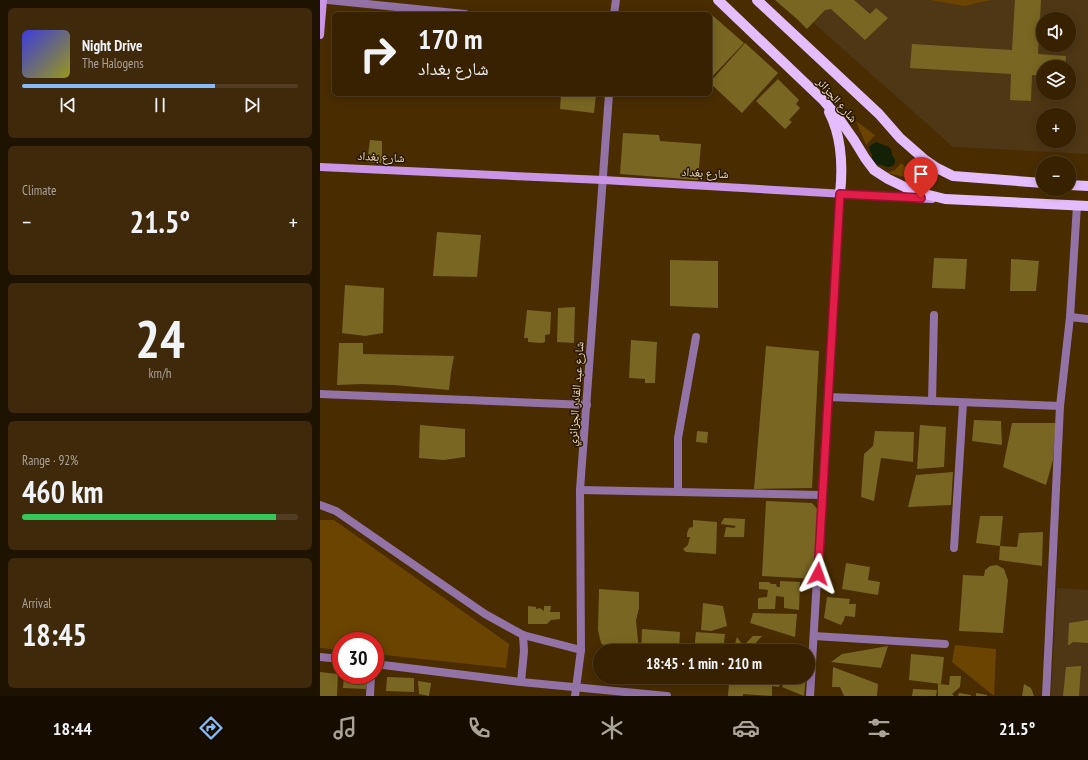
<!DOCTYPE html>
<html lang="en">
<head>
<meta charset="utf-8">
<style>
	:root { --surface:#372100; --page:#3e290a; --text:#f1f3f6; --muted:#aaa399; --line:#513e22; --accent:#85bbfb }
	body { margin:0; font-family:"PT Sans Narrow","Noto Naskh Arabic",sans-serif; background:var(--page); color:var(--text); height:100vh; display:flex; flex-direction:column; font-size:15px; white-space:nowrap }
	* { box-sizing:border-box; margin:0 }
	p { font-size:13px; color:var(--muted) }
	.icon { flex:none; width:22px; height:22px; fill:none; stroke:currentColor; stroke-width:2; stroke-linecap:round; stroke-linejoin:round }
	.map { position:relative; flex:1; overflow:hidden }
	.panel { display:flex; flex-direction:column; gap:8px; padding:8px; background:#1e1200; width:320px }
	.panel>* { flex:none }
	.top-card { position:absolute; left:12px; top:12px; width:380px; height:84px; border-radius:6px; box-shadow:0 2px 10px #0003,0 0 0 1px var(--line); background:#372100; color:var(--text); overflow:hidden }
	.tools { position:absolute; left:716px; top:12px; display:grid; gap:8px }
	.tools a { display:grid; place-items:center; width:40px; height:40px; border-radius:50%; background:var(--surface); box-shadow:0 2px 10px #0003,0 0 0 1px var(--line); font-size:20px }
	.speed { position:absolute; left:12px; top:632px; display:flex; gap:8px; font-size:20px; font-weight:700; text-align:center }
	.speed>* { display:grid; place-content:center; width:52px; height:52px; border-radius:50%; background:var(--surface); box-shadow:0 2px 10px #0003,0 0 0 1px var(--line); line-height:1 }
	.speed .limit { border:6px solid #d22; background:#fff; color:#111 }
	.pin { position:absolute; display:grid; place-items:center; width:34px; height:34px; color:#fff; margin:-41px -17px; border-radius:50% 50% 50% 0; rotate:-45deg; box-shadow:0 0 4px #0007 }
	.pin .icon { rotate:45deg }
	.me { position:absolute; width:44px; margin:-22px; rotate:4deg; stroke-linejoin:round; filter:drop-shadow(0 0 3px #0008) }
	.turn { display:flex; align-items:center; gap:14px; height:84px; padding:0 20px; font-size:18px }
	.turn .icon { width:52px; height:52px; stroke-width:2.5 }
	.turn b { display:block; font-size:28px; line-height:34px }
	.big { font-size:30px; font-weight:700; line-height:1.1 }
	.panel .card { flex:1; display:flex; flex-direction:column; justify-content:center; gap:6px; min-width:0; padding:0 14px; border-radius:6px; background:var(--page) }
	.panel .dial { align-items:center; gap:0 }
	.dial b { font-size:52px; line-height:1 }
	.song { display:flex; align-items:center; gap:12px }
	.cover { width:48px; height:48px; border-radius:6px; background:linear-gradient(135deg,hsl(240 70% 55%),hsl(60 70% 35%)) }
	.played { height:4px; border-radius:2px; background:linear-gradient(90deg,var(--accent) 70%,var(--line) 70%) }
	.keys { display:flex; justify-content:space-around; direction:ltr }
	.heat { display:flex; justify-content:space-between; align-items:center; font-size:22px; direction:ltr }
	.charge { height:6px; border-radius:3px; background:linear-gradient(90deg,#34c759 92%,var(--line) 0) }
	.trip { position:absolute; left:273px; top:644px; width:222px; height:40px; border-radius:20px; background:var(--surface); box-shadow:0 2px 10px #0003,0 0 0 1px var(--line); font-weight:700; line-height:40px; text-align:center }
	.dock { display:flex; height:64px; justify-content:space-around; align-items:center; background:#160d00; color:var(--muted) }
	.dock .icon { width:28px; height:28px }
	.dock .active { color:var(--accent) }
	.dock b { font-size:18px; color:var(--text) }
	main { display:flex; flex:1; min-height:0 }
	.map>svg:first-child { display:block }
	.built { fill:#4f3715; fill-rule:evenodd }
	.green { fill:#6a4400 }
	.water { fill:#132207 }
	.building { fill:#796622 }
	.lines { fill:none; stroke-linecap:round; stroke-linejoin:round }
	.minor { stroke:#9372a6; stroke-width:8 }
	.secondary { stroke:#ca95e7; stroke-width:8 }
	.primary { stroke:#e5bdfd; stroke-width:10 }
	.route-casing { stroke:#92132f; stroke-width:10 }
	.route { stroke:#e11d48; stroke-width:7 }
	.labels { text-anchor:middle; stroke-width:3; stroke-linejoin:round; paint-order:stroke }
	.street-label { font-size:12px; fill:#f4ddc1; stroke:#281702 }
</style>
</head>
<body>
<main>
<section class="panel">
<div class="card">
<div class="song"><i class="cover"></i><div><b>Night Drive</b><p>The Halogens</p></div></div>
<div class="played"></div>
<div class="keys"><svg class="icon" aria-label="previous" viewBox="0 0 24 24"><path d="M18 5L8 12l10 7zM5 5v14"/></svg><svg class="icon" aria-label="pause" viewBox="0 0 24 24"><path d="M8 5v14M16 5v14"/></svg><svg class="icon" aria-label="next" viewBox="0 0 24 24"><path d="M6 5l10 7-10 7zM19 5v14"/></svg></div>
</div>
<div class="card"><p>Climate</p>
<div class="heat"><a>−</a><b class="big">21.5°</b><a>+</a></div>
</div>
<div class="card dial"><b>24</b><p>km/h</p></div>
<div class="card"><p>Range · 92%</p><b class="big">460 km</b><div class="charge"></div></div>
<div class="card"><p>Arrival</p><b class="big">18:45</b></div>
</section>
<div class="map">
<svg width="768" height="696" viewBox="0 0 768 696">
	<rect width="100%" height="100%" fill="#492c00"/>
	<g class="built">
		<path d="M468 0H768V154L633 147ZM723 19H749V45H723ZM723 67H749V93H723ZM723 115H749V141H723Z"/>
		<path d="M737 588 768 590V696H731Z"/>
	</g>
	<g class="green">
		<path d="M610 0H671L644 6Z"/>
		<path d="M536 121 555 135 546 145Z"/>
		<path d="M581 163 602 181 567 173 575 170Z"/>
		<path d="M0 520H14L189 644 186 668 55 654V641H21V650L0 648Z"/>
		<path d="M635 645 676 649 674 696 632 662Z"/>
	</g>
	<path class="water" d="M557 142C563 146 573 145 572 155 578 160 575 168 567 167 567 167 562 165 561 165 558 165 555 165 553 162 550 157 553 161 552 155 550 149 546 148 554 143Z"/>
	<g class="building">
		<path d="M455 0H534L550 14 556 8 568 18 545 40 511 9 505 10 487 29 477 19Z"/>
		<path d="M695 0H721L718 54 746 56 745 67H723V76L712 75 711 101 690 100 691 74 590 68 592 44 692 50Z"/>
		<path d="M392 15 424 43 390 79V17Z"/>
		<path d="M425 43 458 73 422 113 390 83V82Z"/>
		<path d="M458 79 479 100 476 104 480 108 469 120 472 122 465 129 436 101Z"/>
		<path d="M241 94H276L274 113 240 109Z"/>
		<path d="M303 133 339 135 340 141 381 144 378 180 300 174Z"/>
		<path d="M50 140 62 141V163L47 162Z"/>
		<path d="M117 232 161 235 157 277 113 276Z"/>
		<path d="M614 258 647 259 645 289 612 288Z"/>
		<path d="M691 259 719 261 716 291H690Z"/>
		<path d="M350 260 398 261V308L350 306Z"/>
		<path d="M25 285 64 288 63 333 45 336 22 333Z"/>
		<path d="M255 307 254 343 237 342 238 308Z"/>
		<path d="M207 310 231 312 230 334 225 335V342L222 343 208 342V338H204Z"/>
		<path d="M311 340 337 342 335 383H325V379L309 378Z"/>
		<path d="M19 343H43V354L134 356 131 372 129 390 74 385 42 384 17 385Z"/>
		<path d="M446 346 499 351 492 488 434 489Z"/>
		<path d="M654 420 681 421 682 445 652 441Z"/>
		<path d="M692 423H736L733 460 726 485 683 467Z"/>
		<path d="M100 425 145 429V457L124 460 99 458Z"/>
		<path d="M600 425 626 427 624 467 597 469Z"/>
		<path d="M377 431 388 432 387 443 376 442Z"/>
		<path d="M555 431 594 432 593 462 561 458 554 501 541 497 544 454 553 446Z"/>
		<path d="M633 472 631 505 588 507 596 475Z"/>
		<path d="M446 501 492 503 499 511 496 579 442 576Z"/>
		<path d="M660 516H683L680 546 656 543Z"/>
		<path d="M404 518 425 519 424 537H404L406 527 414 528 416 526 401 524 402 521 403 520Z"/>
		<path d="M373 520 397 522 396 554 366 552 363 549 368 545 370 537H367V533L369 528 373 527Z"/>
		<path d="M723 532 722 566 679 560 680 546 697 547 699 533Z"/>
		<path d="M526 563 550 567 548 580 560 582 558 595 522 589Z"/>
		<path d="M677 565 684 569 688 580 683 633 639 631 643 575 664 576 665 570 670 566Z"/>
		<path d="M460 581 480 582 479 610 464 608V597L456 596 455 609H438V598L447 597 448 590 439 589V582H449L451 584H456L457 587H460Z"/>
		<path d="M279 589 319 592V608L316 620 319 651H290L281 643 278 630Z"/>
		<path d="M507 597 530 599 529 604H536L535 617 525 616 524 620 521 625 504 618Z"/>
		<path d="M383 603 403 606 407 626 391 631 381 630Z"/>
		<path d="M208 606 216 607V609L220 608 224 611V606H231L230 612H240V619L231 620 227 624H208Z"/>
		<path d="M433 613 477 614 475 637 430 623Z"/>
		<path d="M768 620V643L753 642 749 645H748L749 623Z"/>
		<path d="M322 629 360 632 359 651H321Z"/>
		<path d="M376 632 405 634 404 643H396L395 648 403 649V651H374Z"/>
		<path d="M433 636H442L432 647 426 643Z"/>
		<path d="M417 637 427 651H413Z"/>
		<path d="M568 646 561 668 511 662 522 654Z"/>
		<path d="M454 649 465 650V651H454Z"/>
		<path d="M591 654 624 657 621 684 589 680Z"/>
		<path d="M761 666 759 696H743L746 667Z"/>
		<path d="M513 667 558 684 557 696H524L520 687H512Z"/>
		<path d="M0 672 18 674 17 696H0Z"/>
		<path d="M24 675H47L46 689 23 688Z"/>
		<path d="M630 676H641L640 687 632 694 634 696H618V684L629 685Z"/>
		<path d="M67 677 94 678V692L66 691Z"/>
		<path d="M417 677H460L459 687 452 686V696L423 694V696H408L409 682 416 683Z"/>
		<path d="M466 677H486L484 696 462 687Z"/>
		<path d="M98 681 111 683 109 696 99 694Z"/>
		<path d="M704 684 711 688 714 696H702Z"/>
		<path d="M593 689 617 690 616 696H592Z"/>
		<path d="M639 693 651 695V696H638Z"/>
		<path d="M656 693 667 695V696H656Z"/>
	</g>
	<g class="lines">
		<g class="minor">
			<path d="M8 0 145 14"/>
			<path d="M294 14 296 0"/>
			<path d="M750 317 768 319"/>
			<path d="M0 394 267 405"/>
			<path d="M508 397 740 406"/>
			<path d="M612 401 614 315"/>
			<path d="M260 490 502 495"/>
			<path d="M358 492V438L376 337"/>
			<path d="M0 505 16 511 165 614 203 635 261 650"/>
			<path d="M634 548 643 403"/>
			<path d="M494 636 625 644"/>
			<path d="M0 657 21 659"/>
			<path d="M55 664 201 682 347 696"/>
			<path d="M201 682 204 651 203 635"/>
			<path d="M50 696 51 675"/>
			<path d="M255 696 261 650 260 490 289 94"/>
			<path d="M490 696 520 194"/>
			<path d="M726 696 740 406 750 317 757 205"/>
		</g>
		<g class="secondary">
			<path d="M0 35 3 0"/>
			<path d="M0 167 283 180 612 199"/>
		</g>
		<g class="primary">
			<path d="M398 0 504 101 520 120 534 140 545 158 554 170 568 179 593 191 625 199 768 206"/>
			<path d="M437 0 559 114 580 138 604 159 617 168 633 176 723 183"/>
			<path d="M509 112C522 137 523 166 520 194"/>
			<path d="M749 185 768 186"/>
		</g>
	</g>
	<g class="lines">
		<g class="route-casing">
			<path id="route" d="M498 574 520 194 601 198"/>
		</g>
		<use href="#route" class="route"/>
	</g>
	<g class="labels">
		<g class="street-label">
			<text transform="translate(517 100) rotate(49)" y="4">شارع الجزائر</text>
			<text transform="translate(61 157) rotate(3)" y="4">شارع بغداد</text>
			<text transform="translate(385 173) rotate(3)" y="4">شارع بغداد</text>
			<text transform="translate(256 394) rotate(-86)" y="4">شارع عبد القادر الجزائري</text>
		</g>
	</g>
</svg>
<div class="tools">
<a><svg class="icon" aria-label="sound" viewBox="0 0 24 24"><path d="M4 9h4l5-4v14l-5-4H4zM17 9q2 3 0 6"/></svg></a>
<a><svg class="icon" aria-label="layers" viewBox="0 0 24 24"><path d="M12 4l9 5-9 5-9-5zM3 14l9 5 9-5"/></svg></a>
<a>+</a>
<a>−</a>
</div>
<div class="speed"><div class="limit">30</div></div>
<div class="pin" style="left:601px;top:198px;background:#d93025"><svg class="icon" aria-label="arrive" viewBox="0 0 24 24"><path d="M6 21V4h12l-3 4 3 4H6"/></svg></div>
<svg class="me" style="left:498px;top:574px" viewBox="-20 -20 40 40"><path d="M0-17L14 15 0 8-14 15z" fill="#e11d48" stroke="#fff" stroke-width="4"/></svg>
<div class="trip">18:45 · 1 min · 210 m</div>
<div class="top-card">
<div class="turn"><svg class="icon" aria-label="right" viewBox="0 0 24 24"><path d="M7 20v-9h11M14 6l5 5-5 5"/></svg><div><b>170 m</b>شارع بغداد</div></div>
</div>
</div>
</main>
<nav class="dock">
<b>18:44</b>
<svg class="icon active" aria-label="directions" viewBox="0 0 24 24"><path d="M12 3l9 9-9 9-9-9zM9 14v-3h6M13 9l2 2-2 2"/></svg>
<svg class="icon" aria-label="music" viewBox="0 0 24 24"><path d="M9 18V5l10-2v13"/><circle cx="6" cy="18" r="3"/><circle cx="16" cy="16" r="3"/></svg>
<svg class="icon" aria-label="phone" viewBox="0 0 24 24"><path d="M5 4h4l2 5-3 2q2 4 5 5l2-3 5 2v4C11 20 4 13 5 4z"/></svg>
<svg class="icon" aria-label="climate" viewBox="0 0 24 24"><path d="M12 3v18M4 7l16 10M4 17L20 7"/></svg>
<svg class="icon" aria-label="car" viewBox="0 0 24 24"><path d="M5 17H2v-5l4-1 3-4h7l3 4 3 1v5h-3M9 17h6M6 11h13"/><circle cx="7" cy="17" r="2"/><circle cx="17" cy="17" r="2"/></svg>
<svg class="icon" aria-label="filters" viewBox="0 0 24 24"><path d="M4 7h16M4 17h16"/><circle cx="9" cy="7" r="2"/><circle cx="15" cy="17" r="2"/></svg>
<b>21.5°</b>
</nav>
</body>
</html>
